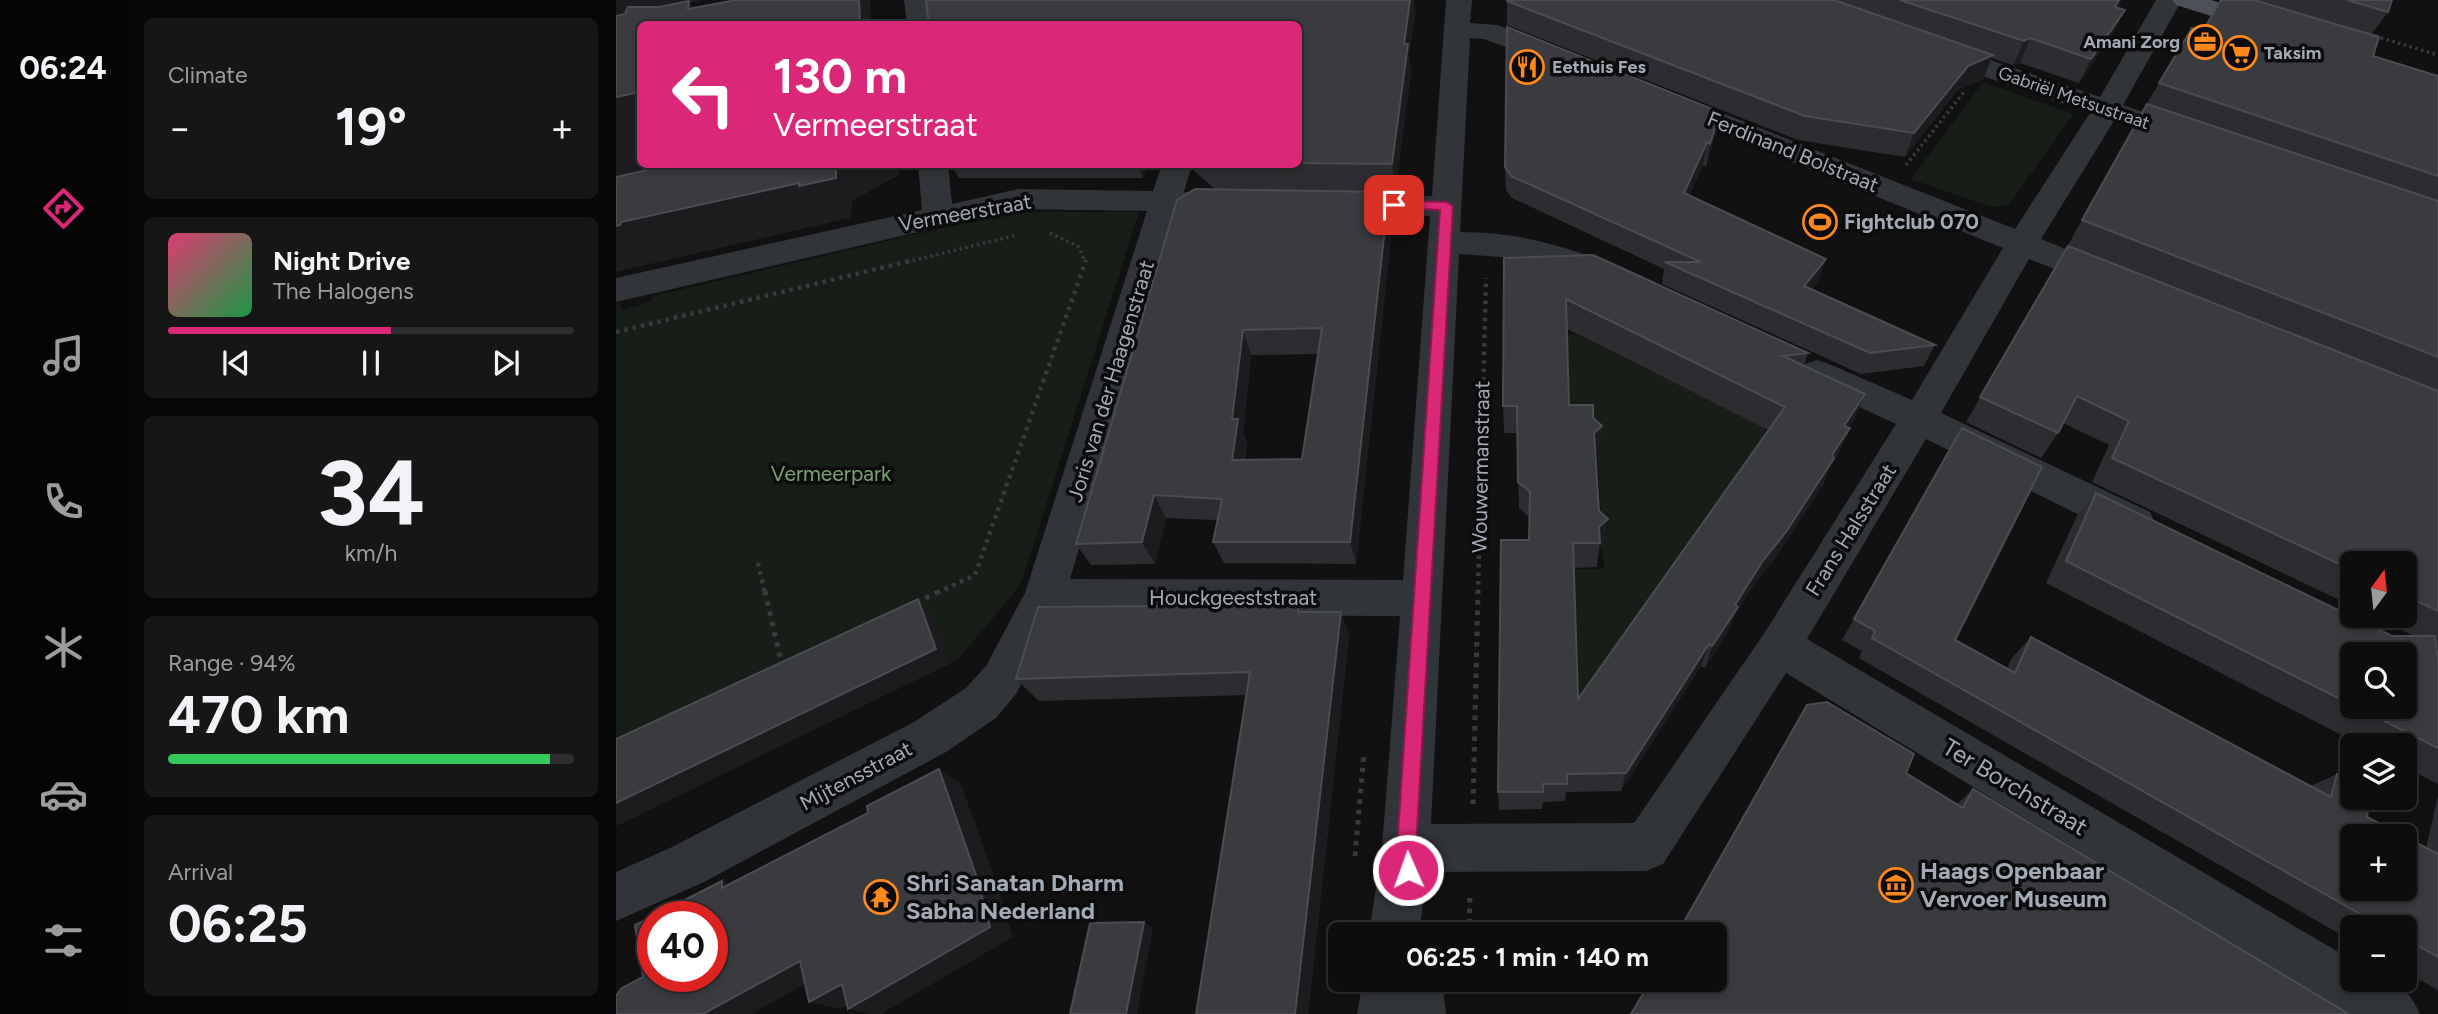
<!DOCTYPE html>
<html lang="en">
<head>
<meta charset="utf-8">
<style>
	:root { --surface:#0d0d0e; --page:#161617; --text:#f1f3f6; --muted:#9a9c9e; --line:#2d2d2e; --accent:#db2777 }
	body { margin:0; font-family:Figtree,sans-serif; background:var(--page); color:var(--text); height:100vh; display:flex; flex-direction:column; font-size:26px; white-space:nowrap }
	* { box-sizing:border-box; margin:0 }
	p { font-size:23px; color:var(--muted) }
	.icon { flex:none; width:38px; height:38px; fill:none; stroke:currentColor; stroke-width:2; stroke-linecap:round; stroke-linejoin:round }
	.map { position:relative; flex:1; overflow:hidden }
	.drawer { display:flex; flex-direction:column; gap:18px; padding:18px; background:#070708; width:490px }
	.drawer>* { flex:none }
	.banner { position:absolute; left:21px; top:21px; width:665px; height:147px; border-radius:10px; box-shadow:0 4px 10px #0003,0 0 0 2px var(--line); background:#db2777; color:#fff; overflow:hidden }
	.needle { width:46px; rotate:15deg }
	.tools { position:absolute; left:1724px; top:551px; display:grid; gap:14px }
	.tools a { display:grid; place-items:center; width:77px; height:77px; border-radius:10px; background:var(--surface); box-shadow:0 4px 10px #0003,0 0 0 2px var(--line); font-size:35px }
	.speed { position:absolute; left:21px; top:901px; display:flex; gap:14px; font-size:35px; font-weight:700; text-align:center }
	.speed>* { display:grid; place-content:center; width:91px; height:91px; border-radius:50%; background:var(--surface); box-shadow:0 4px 10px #0003,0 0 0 2px var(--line); line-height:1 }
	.speed .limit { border:10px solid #d22; background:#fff; color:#111 }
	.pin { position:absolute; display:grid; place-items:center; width:60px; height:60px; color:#fff; margin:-30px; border-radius:14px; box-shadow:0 4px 10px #0006 }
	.me { position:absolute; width:77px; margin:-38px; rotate:358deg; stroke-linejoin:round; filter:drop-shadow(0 0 5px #0008) }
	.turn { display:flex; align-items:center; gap:24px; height:147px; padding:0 21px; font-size:32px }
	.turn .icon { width:91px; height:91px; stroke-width:2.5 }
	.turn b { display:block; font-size:49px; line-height:60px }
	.big { font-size:52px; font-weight:700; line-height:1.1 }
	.drawer .widget { flex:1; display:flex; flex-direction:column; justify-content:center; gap:10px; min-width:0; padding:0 24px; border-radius:10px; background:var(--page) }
	.drawer .dial { align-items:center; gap:0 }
	.dial b { font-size:91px; line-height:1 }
	.song { display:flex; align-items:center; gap:21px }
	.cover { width:84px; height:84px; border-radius:10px; background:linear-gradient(135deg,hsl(340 70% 55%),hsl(140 70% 35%)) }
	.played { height:7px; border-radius:4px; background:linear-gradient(90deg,var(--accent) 55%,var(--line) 55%) }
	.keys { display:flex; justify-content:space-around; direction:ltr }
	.heat { display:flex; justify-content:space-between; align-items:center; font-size:38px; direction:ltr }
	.charge { height:10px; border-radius:5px; background:linear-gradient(90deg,#34c759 94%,var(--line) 0) }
	.trip { position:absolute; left:712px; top:922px; width:399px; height:70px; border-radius:10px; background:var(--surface); box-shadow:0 4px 10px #0003,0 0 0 2px var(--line); font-weight:700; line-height:70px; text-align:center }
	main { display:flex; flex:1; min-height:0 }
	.dock { display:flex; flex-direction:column; width:126px; justify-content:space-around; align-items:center; background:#050506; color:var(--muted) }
	.dock .icon { width:49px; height:49px }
	.dock .current { color:var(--accent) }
	.dock b { font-size:32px; color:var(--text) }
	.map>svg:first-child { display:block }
	.built { fill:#1d1d1f }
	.green { fill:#171d17 }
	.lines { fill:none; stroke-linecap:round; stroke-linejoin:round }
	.path-far2 { stroke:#373b3f; stroke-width:3.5; stroke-dasharray:2.5 3.5; stroke-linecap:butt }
	.path-far1 { stroke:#373b3f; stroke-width:4.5; stroke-dasharray:3.5 5; stroke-linecap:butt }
	.path { stroke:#373b3f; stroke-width:5; stroke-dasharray:4.5 6; stroke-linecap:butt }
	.minor { fill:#313438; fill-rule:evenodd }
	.major { fill:#4d5157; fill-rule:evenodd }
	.wall { fill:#2d2d31; fill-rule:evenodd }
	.shaded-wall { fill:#1c1c1f }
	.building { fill:#393b3f; stroke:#4a4c52; stroke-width:2; fill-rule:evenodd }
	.route { fill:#db2777; stroke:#8e194d; stroke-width:2 }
	.labels { text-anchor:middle; stroke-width:7; stroke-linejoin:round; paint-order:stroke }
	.far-poi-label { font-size:18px; font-weight:bold; fill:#a1aab5; stroke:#0c0c0d; text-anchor:start }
	.far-street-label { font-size:18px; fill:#a1aab5; stroke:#0c0c0d }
	.street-label { font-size:21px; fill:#a1aab5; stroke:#0c0c0d }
	.poi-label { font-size:21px; font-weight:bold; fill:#a1aab5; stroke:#0c0c0d; text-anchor:start }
	.park-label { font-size:21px; fill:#7ba275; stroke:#0c0c0d }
	.near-street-label { font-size:24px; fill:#a1aab5; stroke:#0c0c0d }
	.near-poi-label { font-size:24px; font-weight:bold; fill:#a1aab5; stroke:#0c0c0d; text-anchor:start }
</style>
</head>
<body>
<main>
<nav class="dock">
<b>06:24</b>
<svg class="icon current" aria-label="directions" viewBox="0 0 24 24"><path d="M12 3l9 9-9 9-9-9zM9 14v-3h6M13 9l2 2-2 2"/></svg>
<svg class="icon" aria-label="music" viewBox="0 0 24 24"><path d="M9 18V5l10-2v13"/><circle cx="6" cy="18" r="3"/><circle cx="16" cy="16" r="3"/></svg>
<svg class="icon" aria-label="phone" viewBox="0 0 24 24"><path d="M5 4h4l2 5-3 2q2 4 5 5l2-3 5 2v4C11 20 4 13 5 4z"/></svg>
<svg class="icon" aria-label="climate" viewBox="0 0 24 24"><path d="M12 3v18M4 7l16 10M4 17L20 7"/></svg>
<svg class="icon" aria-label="car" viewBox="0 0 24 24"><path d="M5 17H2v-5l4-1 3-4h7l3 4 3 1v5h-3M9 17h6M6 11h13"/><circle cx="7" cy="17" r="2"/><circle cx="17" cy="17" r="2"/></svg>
<svg class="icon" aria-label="filters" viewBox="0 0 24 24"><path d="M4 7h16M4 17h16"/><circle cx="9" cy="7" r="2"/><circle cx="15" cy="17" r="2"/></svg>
</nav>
<section class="drawer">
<div class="widget"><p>Climate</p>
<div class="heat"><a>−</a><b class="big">19°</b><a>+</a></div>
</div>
<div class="widget">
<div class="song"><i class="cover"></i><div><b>Night Drive</b><p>The Halogens</p></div></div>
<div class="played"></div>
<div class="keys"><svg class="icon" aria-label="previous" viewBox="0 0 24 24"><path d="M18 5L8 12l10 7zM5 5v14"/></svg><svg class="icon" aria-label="pause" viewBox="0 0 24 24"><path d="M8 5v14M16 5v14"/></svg><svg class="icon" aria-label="next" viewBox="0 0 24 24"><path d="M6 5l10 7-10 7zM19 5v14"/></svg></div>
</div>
<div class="widget dial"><b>34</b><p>km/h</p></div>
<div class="widget"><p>Range · 94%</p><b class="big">470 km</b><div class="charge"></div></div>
<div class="widget"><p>Arrival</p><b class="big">06:25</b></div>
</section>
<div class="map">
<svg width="1822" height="1014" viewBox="0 0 1822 1014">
	<rect width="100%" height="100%" fill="#111112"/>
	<path class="built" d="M24 37V164H282L283 175 236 201 234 218 0 272V41Z"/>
	<g class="green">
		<path d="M1367 82 1457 114 1393 205 1375 207 1295 179Z"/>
		<path d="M395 212H523L405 584 373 623 341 660 0 826V304L5 303V310L36 301 37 296Z"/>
		<path d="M959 334 1148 428 1153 441 963 710 958 569H988L980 431 953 430 947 335Z"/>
	</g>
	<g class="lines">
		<g class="path-far2">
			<path d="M1759 36 1822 55"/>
			<path d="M1290 165 1348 92"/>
			<path d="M434 233 463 247 469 262"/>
			<path d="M291 262 401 235"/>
		</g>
		<g class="path-far1">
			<path d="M0 332 298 260"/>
			<path d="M142 563 149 593"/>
			<path d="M321 593 359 575 470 260"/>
			<path d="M862 593 870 278"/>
		</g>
		<g class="path">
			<path d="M149 591 166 666"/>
			<path d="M300 603 324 591"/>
			<path d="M857 804 862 591"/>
			<path d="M739 856 748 753"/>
			<path d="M853 934 854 893"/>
		</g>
		<g class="minor">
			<path d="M288 0H314L317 24H291Z"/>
			<path d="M830 0H856L854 23 881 25 948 51 952 57 948 63 939 65 868 39 854 38 844 232C902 232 953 246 1005 269L1010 277 1005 285 994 288 914 259 843 254 815 824 1018 823 1149 632 1280 424 1189 382 1184 373 1189 364 1201 360 1213 364 1296 400 1387 248 1043 108 1039 102 1043 96 1053 94 1063 96 1399 229 1474 113 1312 57 1308 51 1312 45 1321 43 1330 45 1484 97 1540 0H1566L1507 105 1582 131 1586 137 1582 143 1572 146 1498 121 1425 239 1502 270 1507 278 1502 286 1491 289 1413 259 1325 413 1534 512 1539 524 1534 536 1520 540 1506 536 1310 439 1191 639 1736 960V980C1769 980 1790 980 1804 1014H1730L1170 673 1047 864 1030 871 811 872 803 934H753L766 848 784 616 440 615 400 694 380 718 330 752 88 882 0 921V872L54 848 298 722 350 688 370 666 409 593 531 211 402 209 0 302V278L306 210 302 164H332L336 204 402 189 537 191 546 164H576L568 192 584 195 588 202 584 209 562 212 454 579 787 580 814 216 724 214 713 211 709 204 713 197 724 194 816 196Z"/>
			<path d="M747 980H826L830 1014H741Z"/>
		</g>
		<path class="major" d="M1556 0H1595L1658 20 1662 25 1658 30 1649 33 1560 5Z"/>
	</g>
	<g class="wall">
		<path d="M891 0H1506L1502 8 1509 10 1496 34 1463 83 1404 63 1397 65 1375 58 1367 79 1342 90 1289 157 1182 140 891 25Z"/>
		<path d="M1605 0H1776L1772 12 1755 35 1757 56 1822 76V648L1820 647 1822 660V784L1788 767V746H1747L1430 583 1461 516 1480 493 1776 636H1798L1756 616H1788V564H1736V606L1476 482 1493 445 1447 423 1442 433 1425 458 1350 422 1451 247 1527 110 1576 28 1587 31ZM1736 654 1788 707H1736Z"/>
		<path d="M799 14 793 55 795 72 779 193H773L777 218 740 564 608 563 597 542 601 520 550 518 539 564 475 565 460 544 599 189 577 170 575 164H682V24ZM702 354 686 459 629 460 631 443 627 433 635 355Z"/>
		<path d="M1104 112 1099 135 1090 167 1087 165 1073 196 1210 259 1202 281 1196 289 1319 345 1308 366 1245 374 1046 284 1048 269 896 198 890 190 889 167Z"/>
		<path d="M335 164H531L527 178H343Z"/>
		<path d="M888 258 1192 353 1188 366 1249 394 1237 421 1232 428H1234L1222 455 1214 468 1207 485 1160 557 1137 586 1119 614 1113 630 1089 668 1085 666 1005 791 950 792 949 801 927 802 926 809 883 810 882 792 913 540V517L903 508 901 433H888L887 406ZM951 329 1152 430 962 699 958 568 981 567 983 549 989 544 983 511 979 456 983 453 986 426 977 418 953 405Z"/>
		<path d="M1346 428 1339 640 1391 668 1396 658 1415 637 1695 786 1721 774 1751 817 1810 848 1822 796V990L1788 971V928H1736V941L1243 658 1246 651 1226 640Z"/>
		<path d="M682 605 685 612H725L733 636 692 1014H580L630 695 423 701 400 679Z"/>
		<path d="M1290 773 1341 804 1357 789 1733 1014H1015Z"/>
	</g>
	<g class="shaded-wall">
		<path d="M0 0H89L74 3 87 21 0 15Z"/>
		<path d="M243 0H254L255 24H244Z"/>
		<path d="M793 0H798L799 14 793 55 795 72 779 193 776 164Z"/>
		<path d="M1503 0H1506L1502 9 1499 7Z"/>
		<path d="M1509 10 1496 34 1463 83 1475 59Z"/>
		<path d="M1414 38 1404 63 1397 65 1408 41Z"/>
		<path d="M1377 55 1367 79 1342 90 1289 157 1298 133 1352 66Z"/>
		<path d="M24 92V115L0 120V97Z"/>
		<path d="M1104 112 1099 135 1090 167 1094 144Z"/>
		<path d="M1091 142 1087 165 1064 216 1068 193Z"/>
		<path d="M229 164H251L249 183 234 186V197L197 205 195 203 23 241V244L0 250V226L5 222Z"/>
		<path d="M522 164H531L527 178Z"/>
		<path d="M773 192 777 218 740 564 734 542Z"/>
		<path d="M1210 259 1202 281 1181 308 1188 286Z"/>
		<path d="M627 330 635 355 627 433 631 443 625 483 616 460V419Z"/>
		<path d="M1249 394 1237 421 1216 453 1228 426Z"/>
		<path d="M986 426 983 453 976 460 978 433Z"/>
		<path d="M1234 428 1222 455 1214 468 1207 485 1160 557 1137 586 1119 614 1113 630 1089 668 1096 646 1119 605Z"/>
		<path d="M538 495 550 518 539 564 526 542Z"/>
		<path d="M992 519 989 544 983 549V527Z"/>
		<path d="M302 599 317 614 335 663 5 824 0 822V803Z"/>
		<path d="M725 612 733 636 692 1014H679Z"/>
		<path d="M1093 644 1085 666 1005 791 1010 773Z"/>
		<path d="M323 769 345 784 383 890 397 937 265 1014H254L232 1009Z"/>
		<path d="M106 881 139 893 106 888Z"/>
		<path d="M528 922 537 928 521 1014H510Z"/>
		<path d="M184 961 214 970 136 1014H87Z"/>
		<path d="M226 984 255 992 224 1009 193 1002Z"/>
	</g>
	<g class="building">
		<path d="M120 0H243L244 24H24V92L0 97V16L9 14 12 7H43L73 1 72 9Z"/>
		<path d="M310 0H794L788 44H792L776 164 682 163V24H313Z"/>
		<path d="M891 0H1218L1377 55 1352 66 1298 133 1189 116 891 1Z"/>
		<path d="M1284 0H1503L1499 7 1509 10 1475 59 1414 38 1408 41Z"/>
		<path d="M1605 0H1638L1763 37 1757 56 1822 76V176L1543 83 1576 28 1587 31Z"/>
		<path d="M1731 0H1776L1772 12Z"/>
		<path d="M891 27 1104 112 1094 144 1091 142 1068 193 1210 259 1188 286 1319 345 1254 353 1049 262H1085L895 176 889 167Z"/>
		<path d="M1531 104 1822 201V357L1466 220Z"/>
		<path d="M49 164H229L220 166V178L183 186V183L5 222 4 225 0 226V177L49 166Z"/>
		<path d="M579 189 773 192 734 542H597L606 499 538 495 526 542 460 544 561 200ZM706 328 686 459 616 460 622 419H616L627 330Z"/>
		<path d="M1452 246 1822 391V611L1788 595V564H1736V570L1496 458 1513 421 1461 396 1442 433 1364 397Z"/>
		<path d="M977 255 1192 353 1167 356 1249 394 1228 426 1234 428 1216 455 1218 458 1170 532 1146 562 1119 605 1122 607 1096 646 1093 644 1010 773 951 774V784H927V792H882L885 540H913L914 492 902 482 901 406H887L888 258ZM950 299 1169 407 962 699 957 543H984L983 527 992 519 983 511 978 433 986 426 977 418V405H953Z"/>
		<path d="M1346 428 1426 467 1339 640 1399 673 1415 637 1715 797 1721 774 1736 781V798H1754L1751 817 1822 854V957L1788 938V928H1769L1256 638 1259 631 1238 619ZM1736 836H1788V889H1736Z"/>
		<path d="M1480 493 1776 636H1819L1822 660V748L1740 707H1788V654H1736V705L1450 561Z"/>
		<path d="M302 599 320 649 0 803V739Z"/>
		<path d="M682 605V612H725L679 1014H580L634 672 400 679 422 607Z"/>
		<path d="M1211 702 1298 754 1290 773 1347 808 1357 789 1733 1014H1015L1035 980H1099V934H1061L1191 705Z"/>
		<path d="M323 769 361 878 374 927 232 1009 226 984 193 1002 184 961 87 1014H0V996L6 988 27 977 19 925 106 881V888L252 813 251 806ZM37 917H96V976H37Z"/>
		<path d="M528 922 510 1014H454L474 923Z"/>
	</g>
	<path class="route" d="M778 201 830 202 837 206 800 848 802 870 799 877 792 880 785 877 781 848 824 210 774 208V203Z"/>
	<defs>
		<g id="office-ring" transform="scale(1.75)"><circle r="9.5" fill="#0c0c0d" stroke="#ff881c" stroke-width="1.5"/><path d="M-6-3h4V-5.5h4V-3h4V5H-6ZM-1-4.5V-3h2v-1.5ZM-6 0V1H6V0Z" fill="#ff881c"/></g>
		<g id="supermarket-ring" transform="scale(1.75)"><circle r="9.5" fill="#0c0c0d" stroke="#ff881c" stroke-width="1.5"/><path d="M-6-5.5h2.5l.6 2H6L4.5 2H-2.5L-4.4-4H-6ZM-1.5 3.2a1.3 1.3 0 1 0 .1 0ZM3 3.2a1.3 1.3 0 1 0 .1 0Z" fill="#ff881c"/></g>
		<g id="restaurant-ring" transform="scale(1.75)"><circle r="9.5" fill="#0c0c0d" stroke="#ff881c" stroke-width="1.5"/><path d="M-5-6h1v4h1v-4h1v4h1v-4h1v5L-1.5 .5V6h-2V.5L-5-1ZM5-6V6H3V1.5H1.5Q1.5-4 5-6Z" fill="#ff881c"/></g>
		<g id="stadium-ring" transform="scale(1.75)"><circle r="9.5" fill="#0c0c0d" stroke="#ff881c" stroke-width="1.5"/><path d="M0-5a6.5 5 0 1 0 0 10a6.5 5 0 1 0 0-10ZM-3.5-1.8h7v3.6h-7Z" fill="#ff881c"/></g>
		<g id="museum-ring" transform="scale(1.75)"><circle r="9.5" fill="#0c0c0d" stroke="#ff881c" stroke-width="1.5"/><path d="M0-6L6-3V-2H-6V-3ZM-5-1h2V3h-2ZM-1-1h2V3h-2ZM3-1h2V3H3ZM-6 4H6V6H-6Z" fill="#ff881c"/></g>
		<g id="temple-ring" transform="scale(1.75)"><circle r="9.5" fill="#0c0c0d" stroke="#ff881c" stroke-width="1.5"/><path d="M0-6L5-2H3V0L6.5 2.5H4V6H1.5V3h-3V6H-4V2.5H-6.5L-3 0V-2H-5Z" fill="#ff881c"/></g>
	</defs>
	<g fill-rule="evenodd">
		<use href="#office-ring" x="1589" y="42"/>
		<use href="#supermarket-ring" x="1624" y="53"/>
		<use href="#restaurant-ring" x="911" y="67"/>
		<use href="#stadium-ring" x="1204" y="222"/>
		<use href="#museum-ring" x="1280" y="885"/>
		<use href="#temple-ring" x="265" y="897"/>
	</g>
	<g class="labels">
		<g class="far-poi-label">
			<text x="1564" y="48" text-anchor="end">Amani Zorg</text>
			<text x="1648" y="59">Taksim</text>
			<text x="936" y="73">Eethuis Fes</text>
		</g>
		<g class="far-street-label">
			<text transform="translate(1458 98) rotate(19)" y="6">Gabriël Metsustraat</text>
		</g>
		<g class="street-label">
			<text transform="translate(1177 152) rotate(22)" y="7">Ferdinand Bolstraat</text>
			<text transform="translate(349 213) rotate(-10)" y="7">Vermeerstraat</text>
			<text transform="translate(495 381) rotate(-73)" y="7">Joris van der Haagenstraat</text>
			<text transform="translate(865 467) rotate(-89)" y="7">Wouwermanstraat</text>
			<text transform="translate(1235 530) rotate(-58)" y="7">Frans Halsstraat</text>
			<text x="617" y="605">Houckgeeststraat</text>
			<text transform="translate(240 776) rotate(-28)" y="7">Mijtensstraat</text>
		</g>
		<g class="poi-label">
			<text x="1228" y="229">Fightclub 070</text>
		</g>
		<g class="park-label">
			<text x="215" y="481">Vermeerpark</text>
		</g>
		<g class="near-street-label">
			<text transform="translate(1399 787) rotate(31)" y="8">Ter Borchstraat</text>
		</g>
		<g class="near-poi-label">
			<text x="1304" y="879">Haags Openbaar<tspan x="1304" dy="28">Vervoer Museum</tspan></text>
			<text x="290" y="891">Shri Sanatan Dharm<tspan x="290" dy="28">Sabha Nederland</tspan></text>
		</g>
	</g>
</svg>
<div class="tools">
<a><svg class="needle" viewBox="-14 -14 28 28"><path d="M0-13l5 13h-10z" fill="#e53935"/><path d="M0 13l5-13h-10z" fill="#9a9c9e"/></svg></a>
<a><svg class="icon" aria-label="search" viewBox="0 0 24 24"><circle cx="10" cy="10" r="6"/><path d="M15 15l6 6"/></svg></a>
<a><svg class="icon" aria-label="layers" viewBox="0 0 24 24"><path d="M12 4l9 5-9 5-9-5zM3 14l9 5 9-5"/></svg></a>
<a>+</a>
<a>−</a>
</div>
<div class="speed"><div class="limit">40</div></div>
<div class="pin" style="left:778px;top:205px;background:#d93025"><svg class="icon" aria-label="arrive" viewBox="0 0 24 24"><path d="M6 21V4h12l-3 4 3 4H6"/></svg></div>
<svg class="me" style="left:792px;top:870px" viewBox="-20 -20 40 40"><circle r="17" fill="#db2777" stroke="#fff" stroke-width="3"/><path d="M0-11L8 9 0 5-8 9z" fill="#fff"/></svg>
<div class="trip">06:25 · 1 min · 140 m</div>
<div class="banner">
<div class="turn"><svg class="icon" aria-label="left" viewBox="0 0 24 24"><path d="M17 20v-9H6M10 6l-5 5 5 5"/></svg><div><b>130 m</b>Vermeerstraat</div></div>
</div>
</div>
</main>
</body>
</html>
